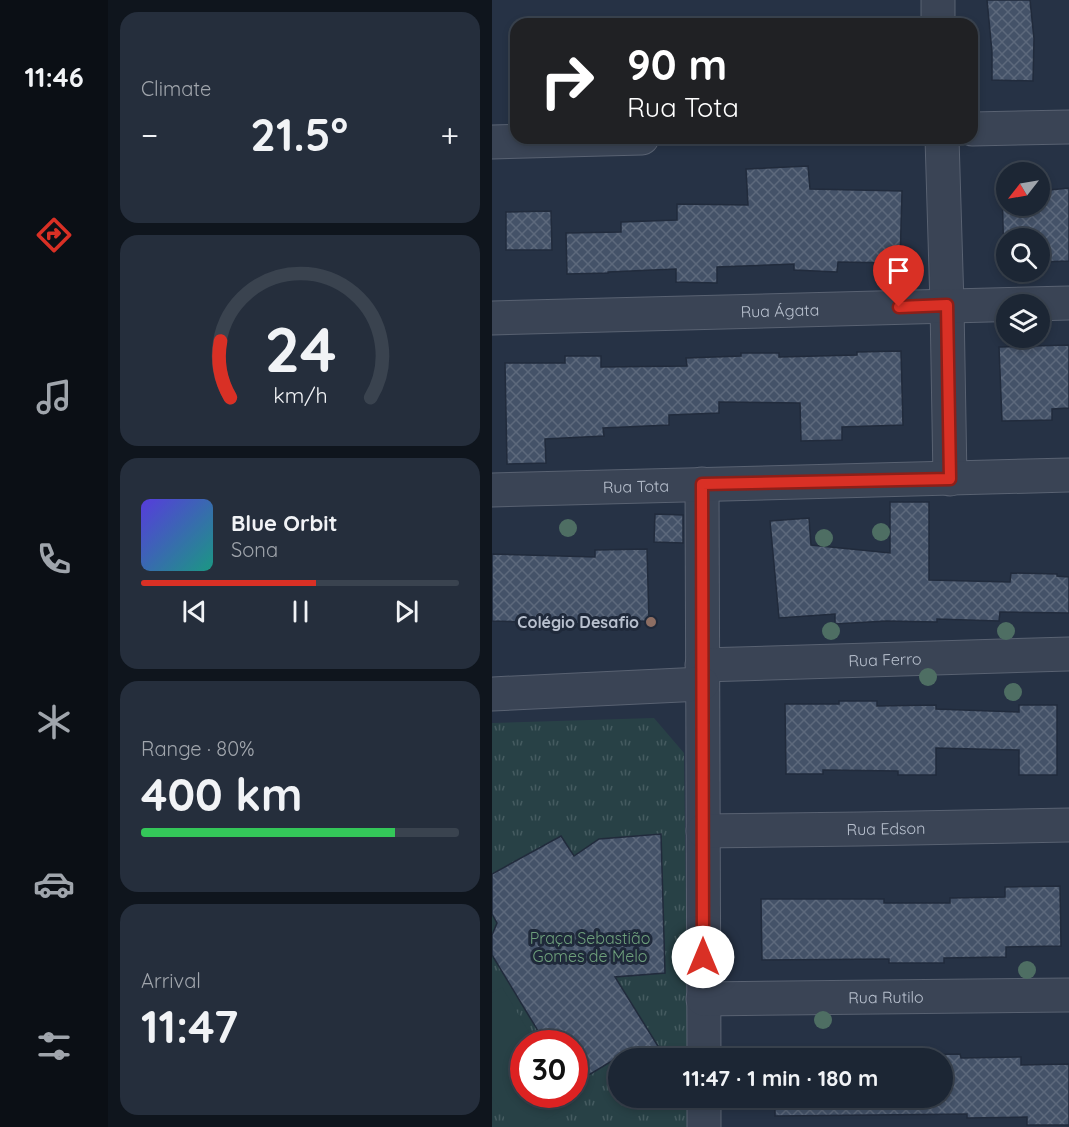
<!DOCTYPE html>
<html lang="en">
<head>
<meta charset="utf-8">
<style>
	:root { --surface:#1c2634; --page:#252e3c; --text:#f1f3f6; --muted:#a0a5ac; --line:#3a434f; --accent:#d93025 }
	body { margin:0; font-family:Quicksand,sans-serif; background:var(--page); color:var(--text); height:100vh; display:flex; flex-direction:column; font-size:22px; white-space:nowrap }
	* { box-sizing:border-box; margin:0 }
	p { font-size:20px; color:var(--muted) }
	.icon { flex:none; width:33px; height:33px; fill:none; stroke:currentColor; stroke-width:2; stroke-linecap:round; stroke-linejoin:round }
	.map { position:relative; flex:1; overflow:hidden }
	.drawer { display:flex; flex-direction:column; gap:12px; padding:12px; background:#0f151d; width:384px }
	.drawer>* { flex:none }
	.hud { position:absolute; left:18px; top:18px; width:468px; height:126px; border-radius:18px; box-shadow:0 3px 9px #0003,0 0 0 2px var(--line); background:#202124; color:#fff; overflow:hidden }
	.needle { width:39px; rotate:239deg }
	.buttons { position:absolute; left:504px; top:162px; display:grid; gap:12px }
	.buttons a { display:grid; place-items:center; width:54px; height:54px; border-radius:50%; background:var(--surface); box-shadow:0 3px 9px #0003,0 0 0 2px var(--line); font-size:30px }
	.speed { position:absolute; left:18px; top:1030px; display:flex; gap:12px; font-size:30px; font-weight:700; text-align:center }
	.speed>* { display:grid; place-content:center; width:78px; height:78px; border-radius:50%; background:var(--surface); box-shadow:0 3px 9px #0003,0 0 0 2px var(--line); line-height:1 }
	.speed .limit { border:9px solid #d22; background:#fff; color:#111 }
	.pin { position:absolute; display:grid; place-items:center; width:51px; height:51px; color:#fff; margin:-62px -26px; border-radius:50% 50% 50% 0; rotate:-45deg; box-shadow:0 0 6px #0007 }
	.pin .icon { rotate:45deg }
	.me { position:absolute; width:66px; margin:-33px; rotate:0deg; stroke-linejoin:round; filter:drop-shadow(0 0 4px #0008) }
	.turn { display:flex; align-items:center; gap:21px; height:126px; padding:0 18px; font-size:27px }
	.turn .icon { width:78px; height:78px; stroke-width:2.5 }
	.turn b { display:block; font-size:42px; line-height:51px }
	.big { font-size:45px; font-weight:700; line-height:1.1 }
	.drawer .widget { flex:1; display:flex; flex-direction:column; justify-content:center; gap:9px; min-width:0; padding:0 21px; border-radius:18px; background:var(--page) }
	.drawer .dial { align-items:center; gap:0 }
	.dial svg { height:156px; overflow:visible; fill:none; stroke:var(--line); stroke-width:7; stroke-linecap:round; text-anchor:middle }
	.dial text { fill:var(--text); stroke:none }
	.song { display:flex; align-items:center; gap:18px }
	.cover { width:72px; height:72px; border-radius:9px; background:linear-gradient(135deg,hsl(250 70% 55%),hsl(170 70% 35%)) }
	.played { height:6px; border-radius:3px; background:linear-gradient(90deg,var(--accent) 55%,var(--line) 55%) }
	.keys { display:flex; justify-content:space-around; direction:ltr }
	.heat { display:flex; justify-content:space-between; align-items:center; font-size:33px; direction:ltr }
	.charge { height:9px; border-radius:4px; background:linear-gradient(90deg,#34c759 80%,var(--line) 0) }
	.trip { position:absolute; left:116px; top:1048px; width:345px; height:60px; border-radius:30px; background:var(--surface); box-shadow:0 3px 9px #0003,0 0 0 2px var(--line); font-weight:700; line-height:60px; text-align:center }
	main { display:flex; flex:1; min-height:0 }
	.menu { display:flex; flex-direction:column; width:108px; justify-content:space-around; align-items:center; background:#0b0f15; color:var(--muted) }
	.menu .icon { width:42px; height:42px }
	.menu .active { color:var(--accent) }
	.menu b { font-size:27px; color:var(--text) }
	.map>svg:first-child { display:block }
	.grass { fill:url(#grass-tufts); fill-rule:evenodd }
	.pitch { fill:#284146 }
	.building { fill:url(#building-cross-hatch); stroke:#212b3c; stroke-width:1.5 }
	.lines { fill:none; stroke-linecap:round; stroke-linejoin:round }
	.minor-casing { stroke:#596272; stroke-width:35 }
	.minor { stroke:#3a4455; stroke-width:33 }
	.tree { fill:#4e6e63 }
	.route-casing { stroke:#8d1f18; stroke-width:15 }
	.route { stroke:#d93025; stroke-width:10 }
	.education-dot { fill:#8d6e63; stroke:#1f293a; stroke-width:2 }
	.labels { text-anchor:middle; stroke-width:6; stroke-linejoin:round; paint-order:stroke }
	.street-label { font-size:16px; fill:#b8c0ce; stroke:#1f293a }
	.poi-label { font-size:16px; font-weight:bold; fill:#b8c0ce; stroke:#1f293a; text-anchor:end }
	.park-label { font-size:16px; fill:#6ea07c; stroke:#1f293a }
</style>
</head>
<body>
<main>
<nav class="menu">
<b>11:46</b>
<svg class="icon active" aria-label="directions" viewBox="0 0 24 24"><path d="M12 3l9 9-9 9-9-9zM9 14v-3h6M13 9l2 2-2 2"/></svg>
<svg class="icon" aria-label="music" viewBox="0 0 24 24"><path d="M9 18V5l10-2v13"/><circle cx="6" cy="18" r="3"/><circle cx="16" cy="16" r="3"/></svg>
<svg class="icon" aria-label="phone" viewBox="0 0 24 24"><path d="M5 4h4l2 5-3 2q2 4 5 5l2-3 5 2v4C11 20 4 13 5 4z"/></svg>
<svg class="icon" aria-label="climate" viewBox="0 0 24 24"><path d="M12 3v18M4 7l16 10M4 17L20 7"/></svg>
<svg class="icon" aria-label="car" viewBox="0 0 24 24"><path d="M5 17H2v-5l4-1 3-4h7l3 4 3 1v5h-3M9 17h6M6 11h13"/><circle cx="7" cy="17" r="2"/><circle cx="17" cy="17" r="2"/></svg>
<svg class="icon" aria-label="filters" viewBox="0 0 24 24"><path d="M4 7h16M4 17h16"/><circle cx="9" cy="7" r="2"/><circle cx="15" cy="17" r="2"/></svg>
</nav>
<section class="drawer">
<div class="widget"><p>Climate</p>
<div class="heat"><a>−</a><b class="big">21.5°</b><a>+</a></div>
</div>
<div class="widget dial"><svg viewBox="0 0 100 80">
<path d="M14 69A42 42 0 1 1 86 69"/>
<path d="M14 69A42 42 0 0 1 9 40" stroke="#d93025"/>
<text x="50" y="56" font-size="32" font-weight="700">24</text>
<text x="50" y="72" font-size="11">km/h</text>
</svg></div>
<div class="widget">
<div class="song"><i class="cover"></i><div><b>Blue Orbit</b><p>Sona</p></div></div>
<div class="played"></div>
<div class="keys"><svg class="icon" aria-label="previous" viewBox="0 0 24 24"><path d="M18 5L8 12l10 7zM5 5v14"/></svg><svg class="icon" aria-label="pause" viewBox="0 0 24 24"><path d="M8 5v14M16 5v14"/></svg><svg class="icon" aria-label="next" viewBox="0 0 24 24"><path d="M6 5l10 7-10 7zM19 5v14"/></svg></div>
</div>
<div class="widget"><p>Range · 80%</p><b class="big">400 km</b><div class="charge"></div></div>
<div class="widget"><p>Arrival</p><b class="big">11:47</b></div>
</section>
<div class="map">
<svg width="577" height="1127" viewBox="0 0 577 1127">
	<defs>
		<pattern id="grass-tufts" width="24" height="20" patternUnits="userSpaceOnUse" patternTransform="scale(1.5)"><rect width="24" height="20" fill="#284146"/><path d="M3 7l-1-3M5 7V3M7 7l1-3M15 17l-1-3M17 17v-4M19 17l1-3" fill="none" stroke="#455b60"/></pattern>
		<pattern id="building-cross-hatch" width="8" height="8" patternUnits="userSpaceOnUse" patternTransform="scale(1.5)"><rect width="8" height="8" fill="#445268"/><path d="M0 0l8 8M0 8l8-8" fill="none" stroke="#5d697c"/></pattern>
	</defs>
	<rect width="100%" height="100%" fill="#263245"/>
	<path class="grass" d="M162 718 192 753 196 1059H126V1098H196L197 1127H0V723ZM32 1044H82V1095H32Z"/>
	<path class="pitch" d="M10 987 44 1044H32V1095H74L80 1104 42 1127H18L0 1097V993Z"/>
	<g class="building">
		<path d="M495 0H538L542 39 541 81 500 80V52Z"/>
		<path d="M316 166 318 189 410 191 408 263 346 262 345 272 302 270V264L225 267V283L184 282V269L116 272V273L75 274 74 233 129 232V222L185 220V204L256 205 254 169Z"/>
		<path d="M510 186H514V206H548V191L577 188V261L548 262V238H514V263H512Z"/>
		<path d="M59 211 60 250H14V212Z"/>
		<path d="M577 345V408L560 409V420L510 421 507 347Z"/>
		<path d="M409 351 411 425 350 427V440L309 441 308 403 227 402V413L177 415V425L111 428 112 436 53 439 54 463 15 464 13 363H73V356H109V367L195 366 194 358 249 356V353H287V357L365 355V352Z"/>
		<path d="M398 502H437V580L518 582 519 573 565 574V576L577 577V613L508 612 507 621 445 619V622L394 621 343 624V614L287 618 278 521 317 518 319 545 398 553Z"/>
		<path d="M163 514 191 515V543L162 542Z"/>
		<path d="M155 549 157 621 94 622V624L0 621V554L103 557V550Z"/>
		<path d="M347 701H385V706L444 705V709L527 712V705H565V775H527V750L444 748V775H406V771L331 770V774H294L293 704H347Z"/>
		<path d="M169 834 173 973 123 977 174 1059H123L82 1084V1044H54L0 955V935L5 923 0 914V874L69 836 82 856 107 839Z"/>
		<path d="M568 886 569 946 514 947V957L452 958V963H397V959L270 960 269 899H392V903H458V898L513 897V887Z"/>
		<path d="M468 1054 469 1058 529 1057V1065L577 1064V1125H535V1117L475 1118V1114L283 1116V1098H450V1059H282V1057Z"/>
	</g>
	<g class="lines">
		<g class="minor-casing">
			<g id="minor">
				<path d="M446 0V24"/>
				<path d="M480 129 577 127"/>
				<path d="M450 138 455 305 458 479"/>
				<path d="M0 142 150 138"/>
				<path id="s1" d="M0 318 577 303"/>
				<path d="M210 484 212 1059"/>
				<path id="s2" d="M0 490 577 475"/>
				<path id="s3" d="M210 665 577 654"/>
				<path d="M0 694 210 684"/>
				<path id="s4" d="M211 831 368 829 577 825"/>
				<path id="s5" d="M211 999 577 995"/>
				<path d="M212 1098V1127"/>
			</g>
		</g>
		<use href="#minor" class="minor"/>
	</g>
	<g class="tree">
		<circle cx="76" cy="528" r="9"/>
		<circle cx="389" cy="532" r="9"/>
		<circle cx="332" cy="538" r="9"/>
		<circle cx="339" cy="631" r="9"/>
		<circle cx="514" cy="631" r="9"/>
		<circle cx="436" cy="677" r="9"/>
		<circle cx="521" cy="692" r="9"/>
		<circle cx="535" cy="970" r="9"/>
		<circle cx="331" cy="1020" r="9"/>
	</g>
	<g class="lines">
		<g class="route-casing">
			<path id="route" d="M211 957 210 484 458 479 455 305 407 307"/>
		</g>
		<use href="#route" class="route"/>
	</g>
	<circle class="education-dot" cx="159" cy="622" r="6"/>
	<g class="labels">
		<g class="street-label">
			<text dy="6" stroke="none"><textPath href="#s1" startOffset="288">Rua Ágata</textPath></text>
			<text dy="6" stroke="none"><textPath href="#s2" startOffset="144">Rua Tota</textPath></text>
			<text dy="6" stroke="none"><textPath href="#s3" startOffset="183">Rua Ferro</textPath></text>
			<text dy="6" stroke="none"><textPath href="#s4" startOffset="183">Rua Edson</textPath></text>
			<text dy="6" stroke="none"><textPath href="#s5" startOffset="183">Rua Rutilo</textPath></text>
		</g>
		<g class="poi-label">
			<text x="147" y="628">Colégio Desafio</text>
		</g>
		<g class="park-label">
			<text x="98" y="944">Praça Sebastião<tspan x="98" dy="18">Gomes de Melo</tspan></text>
		</g>
	</g>
</svg>
<div class="buttons">
<a><svg class="needle" viewBox="-14 -14 28 28"><path d="M0-13l5 13h-10z" fill="#e53935"/><path d="M0 13l5-13h-10z" fill="#a0a5ac"/></svg></a>
<a><svg class="icon" aria-label="search" viewBox="0 0 24 24"><circle cx="10" cy="10" r="6"/><path d="M15 15l6 6"/></svg></a>
<a><svg class="icon" aria-label="layers" viewBox="0 0 24 24"><path d="M12 4l9 5-9 5-9-5zM3 14l9 5 9-5"/></svg></a>
</div>
<div class="speed"><div class="limit">30</div></div>
<div class="pin" style="left:407px;top:307px;background:#d93025"><svg class="icon" aria-label="arrive" viewBox="0 0 24 24"><path d="M6 21V4h12l-3 4 3 4H6"/></svg></div>
<svg class="me" style="left:211px;top:957px" viewBox="-20 -20 40 40"><circle r="19" fill="#fff"/><path d="M0-13L10 11 0 6-10 11z" fill="#d93025"/></svg>
<div class="trip">11:47 · 1 min · 180 m</div>
<div class="hud">
<div class="turn"><svg class="icon" aria-label="right" viewBox="0 0 24 24"><path d="M7 20v-9h11M14 6l5 5-5 5"/></svg><div><b>90 m</b>Rua Tota</div></div>
</div>
</div>
</main>
</body>
</html>
